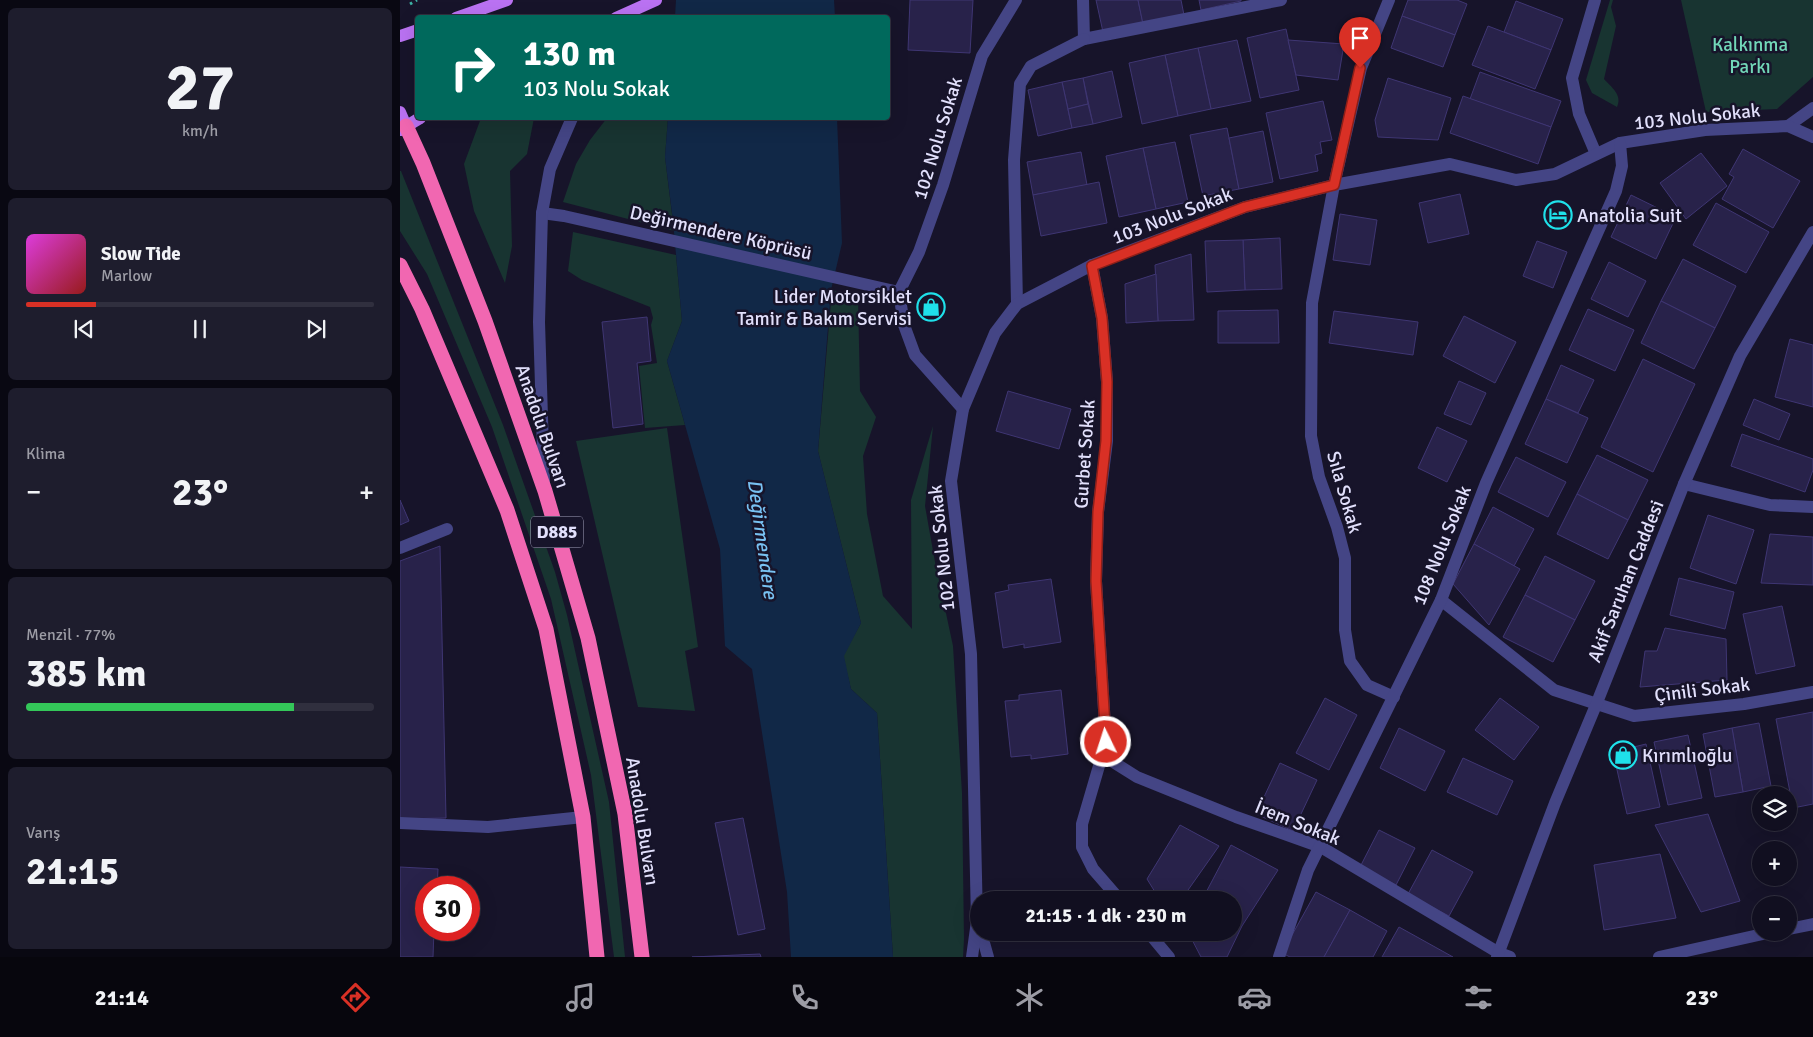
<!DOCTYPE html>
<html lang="tr">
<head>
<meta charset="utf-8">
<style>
	:root { --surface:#110f20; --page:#1e1d2d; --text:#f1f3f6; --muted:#9c9ca5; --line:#302f3e; --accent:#d93025 }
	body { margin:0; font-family:Signika,sans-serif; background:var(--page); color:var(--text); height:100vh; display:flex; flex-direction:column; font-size:19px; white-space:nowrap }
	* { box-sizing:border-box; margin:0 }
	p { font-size:16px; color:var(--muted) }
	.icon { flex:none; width:28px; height:28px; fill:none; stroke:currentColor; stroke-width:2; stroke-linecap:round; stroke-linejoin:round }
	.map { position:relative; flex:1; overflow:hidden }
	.details { display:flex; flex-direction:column; gap:8px; padding:8px; background:#090812; width:400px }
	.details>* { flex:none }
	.top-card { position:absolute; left:15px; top:15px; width:475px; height:105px; border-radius:5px; box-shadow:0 5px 20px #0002,0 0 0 1px var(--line); background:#00695c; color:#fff; overflow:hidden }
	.fabs { position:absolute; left:1352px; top:786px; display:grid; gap:10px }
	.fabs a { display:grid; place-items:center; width:45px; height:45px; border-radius:50%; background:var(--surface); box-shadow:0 5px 20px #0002,0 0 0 1px var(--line); font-size:25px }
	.speed { position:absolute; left:15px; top:876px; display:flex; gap:10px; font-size:25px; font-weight:700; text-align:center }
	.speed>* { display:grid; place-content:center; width:65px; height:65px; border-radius:50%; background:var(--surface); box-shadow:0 5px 20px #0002,0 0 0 1px var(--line); line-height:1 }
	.speed .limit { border:8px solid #d22; background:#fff; color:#111 }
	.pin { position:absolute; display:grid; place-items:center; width:42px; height:42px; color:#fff; margin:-51px -21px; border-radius:50% 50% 50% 0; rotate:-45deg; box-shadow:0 0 5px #0007 }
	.pin .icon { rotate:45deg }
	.me { position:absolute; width:55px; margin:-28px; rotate:356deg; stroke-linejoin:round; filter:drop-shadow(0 0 4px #0008) }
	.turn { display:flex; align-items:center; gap:18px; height:105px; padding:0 25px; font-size:22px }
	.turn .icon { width:65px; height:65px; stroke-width:2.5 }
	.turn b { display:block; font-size:35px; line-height:42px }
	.big { font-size:38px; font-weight:700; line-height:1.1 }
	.details .widget { flex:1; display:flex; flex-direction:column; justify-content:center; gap:8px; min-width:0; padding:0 18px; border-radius:8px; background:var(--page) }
	.details .dial { align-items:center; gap:0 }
	.dial b { font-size:65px; line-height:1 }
	.song { display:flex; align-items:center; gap:15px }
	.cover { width:60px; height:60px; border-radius:8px; background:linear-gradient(135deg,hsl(300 70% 55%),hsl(0 70% 35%)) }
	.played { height:5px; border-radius:2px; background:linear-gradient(90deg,var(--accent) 20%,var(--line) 20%) }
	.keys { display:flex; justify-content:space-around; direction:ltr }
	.heat { display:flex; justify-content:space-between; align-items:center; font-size:28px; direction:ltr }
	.charge { height:8px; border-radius:4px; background:linear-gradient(90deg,#34c759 77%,var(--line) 0) }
	.trip { position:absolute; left:570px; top:891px; width:272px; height:50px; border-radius:25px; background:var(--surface); box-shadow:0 5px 20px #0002,0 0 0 1px var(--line); font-weight:700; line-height:50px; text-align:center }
	.dock { display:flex; height:80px; justify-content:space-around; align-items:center; background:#07060d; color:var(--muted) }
	.dock .icon { width:35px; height:35px }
	.dock .current { color:var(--accent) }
	.dock b { font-size:22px; color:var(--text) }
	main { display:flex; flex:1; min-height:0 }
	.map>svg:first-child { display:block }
	.green { fill:#183431 }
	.water { fill:#112847 }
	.building { fill:#28224a; stroke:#3f3673 }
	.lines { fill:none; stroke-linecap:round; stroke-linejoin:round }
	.path { stroke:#3db3a5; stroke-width:3; stroke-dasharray:2.5 4; stroke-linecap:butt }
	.minor { stroke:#444585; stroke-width:12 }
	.major { stroke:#ba72f2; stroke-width:12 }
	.highway { stroke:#f167b1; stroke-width:15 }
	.major-bridge { stroke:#ba72f2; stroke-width:12 }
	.route-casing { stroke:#8d1f18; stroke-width:12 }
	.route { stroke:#d93025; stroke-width:9 }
	.labels { text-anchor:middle; stroke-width:5; stroke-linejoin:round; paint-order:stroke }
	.shield { fill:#17142a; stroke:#a5a3bd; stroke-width:1 }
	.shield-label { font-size:18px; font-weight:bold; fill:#e2e0fc }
	.park-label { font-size:19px; fill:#72d7b8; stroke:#17142a }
	.street-label { font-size:19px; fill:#e2e0fc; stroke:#17142a }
	.poi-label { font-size:19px; fill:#e2e0fc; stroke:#17142a; text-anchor:start }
	.water-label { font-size:20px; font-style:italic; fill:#78c1f2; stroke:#17142a }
</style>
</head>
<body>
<main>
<section class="details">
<div class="widget dial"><b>27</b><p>km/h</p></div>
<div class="widget">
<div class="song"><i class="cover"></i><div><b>Slow Tide</b><p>Marlow</p></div></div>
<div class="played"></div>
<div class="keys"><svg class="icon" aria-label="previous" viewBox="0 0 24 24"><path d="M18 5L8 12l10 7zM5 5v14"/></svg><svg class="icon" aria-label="pause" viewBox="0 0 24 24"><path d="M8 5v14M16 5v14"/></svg><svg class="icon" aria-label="next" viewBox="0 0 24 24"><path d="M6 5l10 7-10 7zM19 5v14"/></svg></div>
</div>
<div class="widget"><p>Klima</p>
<div class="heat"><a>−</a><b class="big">23°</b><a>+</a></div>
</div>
<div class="widget"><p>Menzil · 77%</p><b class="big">385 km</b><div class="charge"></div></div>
<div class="widget"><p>Varış</p><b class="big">21:15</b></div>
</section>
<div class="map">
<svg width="1413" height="957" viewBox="0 0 1413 957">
	<rect width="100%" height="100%" fill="#17142a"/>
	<g class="green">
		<path d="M1210 0H1213L1211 7 1216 26 1204 79C1211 87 1223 95 1217 107L1192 93 1186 80Z"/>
		<path d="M1281 0H1413V77L1377 109 1306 112Z"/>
		<path d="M81 118H134L127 154 110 171 112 246 105 283 74 211 64 164Z"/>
		<path d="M207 118H268L265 157 274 231 163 202 176 164 190 140Z"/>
		<path d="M0 171H1L103 425 155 572 167 615 209 802 225 957H214L191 775 151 599 92 427 27 274 0 231Z"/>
		<path d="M173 232 276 255 282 321 267 361 285 425 245 428 239 366 257 363 251 325 253 318 250 307 182 280 168 271Z"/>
		<path d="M432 290 458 297 460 391 476 417 463 456 467 514 483 596 512 629 511 500 533 426 525 506 535 562 553 646 562 793 564 939 563 957H493L477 713 451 689 443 656 461 623 418 451Z"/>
		<path d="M267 428 298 647 285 651 295 711 238 707 176 441Z"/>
	</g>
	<g class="water">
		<path d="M276 0H434L435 17H275Z"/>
		<path d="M268 118H437L442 243 431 290 418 451 461 623 444 656 451 689 477 713 493 957H391L387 892 352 669 325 646 320 549 267 361 282 321 273 221 265 157Z"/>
	</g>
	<g class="building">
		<path d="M510 0H573L570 53 508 50Z"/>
		<path d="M696 0H738L743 24 703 32Z"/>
		<path d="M738 0H781L784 15 743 24Z"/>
		<path d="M799 0H841V1L801 10Z"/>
		<path d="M1008 0H1057L1067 4 1055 35 1002 16Z"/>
		<path d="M1116 1 1163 19 1151 50 1104 32Z"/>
		<path d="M1002 16 1055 35 1043 67 991 48Z"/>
		<path d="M1088 26 1151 50 1135 89 1072 65Z"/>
		<path d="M886 29 899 90 860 98 847 38Z"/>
		<path d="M837 40 851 101 811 109 798 48Z"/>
		<path d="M888 40 944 44 938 80 896 75Z"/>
		<path d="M798 48 811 109 778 116 765 55Z"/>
		<path d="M765 55 778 116 742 124 729 63Z"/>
		<path d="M712 71 722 117 693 124 683 78Z"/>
		<path d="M1080 72 1161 101 1151 127 1070 99Z"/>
		<path d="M683 78 688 104 668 109 662 82Z"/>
		<path d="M988 78 1051 98 1038 140 978 137 975 120Z"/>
		<path d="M662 82 672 128 638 136 628 90Z"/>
		<path d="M1063 96 1151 127 1138 164 1050 133Z"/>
		<path d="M923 101 932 140 920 142 922 153 915 155 918 171 880 179 866 113Z"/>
		<path d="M688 104 693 124 672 128 668 109Z"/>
		<path d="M827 128 839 189 803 196 790 135Z"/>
		<path d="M863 131 873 182 839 189 829 138Z"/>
		<path d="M775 142 788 202 756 209 743 148Z"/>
		<path d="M743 148 756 209 719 217 706 156Z"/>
		<path d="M1343 149 1400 181 1373 228 1322 199 1334 177 1329 174Z"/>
		<path d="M681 152 687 185 633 195 627 162Z"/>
		<path d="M1301 153 1327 186 1286 219 1260 183Z"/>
		<path d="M699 182 707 223 641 236 633 195Z"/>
		<path d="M1060 194 1069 234 1028 243 1019 203Z"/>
		<path d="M1231 195 1276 217 1256 259 1211 237Z"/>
		<path d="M1316 203 1369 232 1346 273 1293 245Z"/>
		<path d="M940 214 977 220 970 265 933 260Z"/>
		<path d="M880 238 882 289 845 290 843 240Z"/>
		<path d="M843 240 845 290 807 292 805 241Z"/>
		<path d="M1137 241 1167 252 1153 288 1123 276Z"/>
		<path d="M791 254 794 320 758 321 755 265Z"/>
		<path d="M1283 259 1336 286 1315 328 1261 301Z"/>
		<path d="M1209 262 1246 281 1228 317 1191 299Z"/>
		<path d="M756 274 758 321 726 323 725 284Z"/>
		<path d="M1261 301 1315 328 1294 369 1241 343Z"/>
		<path d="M1188 309 1234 330 1215 371 1169 350Z"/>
		<path d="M878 310 879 343H818V311Z"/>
		<path d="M934 311 1018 322 1013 355 929 343Z"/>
		<path d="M1064 316 1116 342 1095 383 1043 356Z"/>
		<path d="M247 317 251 361 237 363 243 424 213 428 202 322Z"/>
		<path d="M1390 339 1413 345V407L1375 397Z"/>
		<path d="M1243 359 1295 384 1253 472 1201 447Z"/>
		<path d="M1161 365 1194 380 1178 413 1146 399Z"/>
		<path d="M1059 381 1086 393 1071 425 1044 414Z"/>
		<path d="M608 391 671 409 659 449 596 431Z"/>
		<path d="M1146 399 1188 418 1167 463 1125 444Z"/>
		<path d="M1354 399 1390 414 1379 440 1343 425Z"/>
		<path d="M1037 427 1067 441 1047 482 1018 468Z"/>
		<path d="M1342 434 1413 459V470L1405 492 1331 466Z"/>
		<path d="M1197 455 1248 480 1228 520 1177 494Z"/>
		<path d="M1116 457 1166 482 1148 517 1098 492Z"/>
		<path d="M1177 494 1228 520 1208 559 1157 534Z"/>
		<path d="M0 500 9 521 0 525Z"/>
		<path d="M1093 507 1134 529 1114 566 1074 544Z"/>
		<path d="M1308 515 1354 530 1336 584 1290 568Z"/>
		<path d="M1370 534 1413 537V585L1361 583Z"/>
		<path d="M1074 544 1120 569 1089 625 1053 584Z"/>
		<path d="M40 546 46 818 0 819V561Z"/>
		<path d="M1145 556 1195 581 1175 620 1125 595Z"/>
		<path d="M1279 578 1334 592 1325 629 1270 615Z"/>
		<path d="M651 579 661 642 624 648V644L603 648 595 593 609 590 608 585Z"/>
		<path d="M1125 595 1175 620 1153 662 1103 637Z"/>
		<path d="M1382 606 1395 666 1356 674 1343 614Z"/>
		<path d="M1265 628 1326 639 1327 680 1240 687 1245 651H1257Z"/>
		<path d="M661 690 668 754 631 759V755L611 757 605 701 619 700V695Z"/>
		<path d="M925 698 957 715 929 770 896 753Z"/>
		<path d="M1100 698 1139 727 1114 760 1075 730Z"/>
		<path d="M1413 712V804L1393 808 1376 719Z"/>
		<path d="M1359 723 1371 786 1343 792 1332 728Z"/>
		<path d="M999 728 1045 751 1025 791 980 768Z"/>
		<path d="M1332 728 1343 792 1315 797 1303 734Z"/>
		<path d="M1288 735 1302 798 1268 805 1254 742Z"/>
		<path d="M1246 744 1260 807 1227 814 1213 752Z"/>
		<path d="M1063 758 1113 781 1097 815 1047 792Z"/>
		<path d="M880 763 917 780 893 831 856 814Z"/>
		<path d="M1308 814 1340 901 1301 912 1255 825Z"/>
		<path d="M343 818 365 929 338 935 315 823Z"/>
		<path d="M780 825 819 846 781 900H760L747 879Z"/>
		<path d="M979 830 1015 848 996 885 960 867Z"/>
		<path d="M831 845 878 870 842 926 827 957H801L788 932H834V900H802Z"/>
		<path d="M1032 850 1073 872 1049 916 1008 894Z"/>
		<path d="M1260 854 1276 918 1204 930 1194 865Z"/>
		<path d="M0 867 38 869 37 888H26V930H34L33 957H0Z"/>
		<path d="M916 892 950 910 924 957H890L882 953Z"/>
		<path d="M950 910 987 931 973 957H924Z"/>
		<path d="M999 927 1053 957H982Z"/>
		<path d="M360 954 361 957H292Z"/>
	</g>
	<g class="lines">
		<path class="path" d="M10 4 17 0"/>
		<g class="minor">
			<path d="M683 0 684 39 881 0"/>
			<path d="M989 0 961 68 934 185 912 303 911 436 919 477 937 527 945 558V630L950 661 967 685 994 697"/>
			<path d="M1195 0 1172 78 1179 114 1196 154"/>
			<path d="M1388 126 1413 108"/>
			<path d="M142 213 164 216 499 292"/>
			<path d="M692 265 702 318 707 382V441L698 512 696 581 706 742 682 824V847L693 869 720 900"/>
			<path d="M617 304 614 160 620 84 631 66 684 39"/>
			<path d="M563 409 515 355 504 325 499 292 519 252 543 185 582 56 616 0"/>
			<path d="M144 481 139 322 142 213 150 169 172 118"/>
			<path d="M1284 484 1370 505 1413 507"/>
			<path d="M0 548 47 529"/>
			<path d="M1041 600 1154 690 1234 716 1344 704 1413 692"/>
			<path d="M702 755 737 777 836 817 921 847 1099 953 1110 957"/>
			<path d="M0 823 88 827 183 817"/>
			<path d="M1389 929 1413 924"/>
			<path d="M581 932 588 957"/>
			<path d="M748 932 769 957"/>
			<path d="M572 957 577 921 571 654 551 481 563 409 595 333 617 304 692 265 845 207 934 185 1050 164 1116 180 1155 174 1220 143 1305 130 1388 126 1413 137"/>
			<path d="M879 957 908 870 1041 600 1086 483 1216 191 1222 166 1220 143"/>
			<path d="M1097 957 1155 803 1196 705 1284 484 1340 356 1413 232"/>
			<path d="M1259 957 1372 932"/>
		</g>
		<g class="major">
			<path d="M56 18 107 0"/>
			<path d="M0 36 18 30"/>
			<path d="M0 112 6 126"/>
			<path d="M0 130 20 118"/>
		</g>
		<g class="highway">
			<path d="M6 126 23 163 85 321 145 491 188 638 225 814 242 957"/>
			<path d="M0 265 22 309 107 510 146 629 183 817 197 957"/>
		</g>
		<path class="major-bridge" d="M216 18 256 0"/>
	</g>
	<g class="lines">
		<g class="route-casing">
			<path id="route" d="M706 742 696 581 698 512 706 441 707 382 702 318 692 266 845 207 934 185 960 68"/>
		</g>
		<use href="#route" class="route"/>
	</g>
	<defs>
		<g id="hotel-ring" transform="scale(1.4375)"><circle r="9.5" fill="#17142a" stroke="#1fe1ea" stroke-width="1.5"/><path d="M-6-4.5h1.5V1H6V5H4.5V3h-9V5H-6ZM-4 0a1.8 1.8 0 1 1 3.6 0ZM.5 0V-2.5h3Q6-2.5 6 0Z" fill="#1fe1ea"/></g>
		<g id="shop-ring" transform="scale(1.4375)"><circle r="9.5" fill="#17142a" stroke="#1fe1ea" stroke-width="1.5"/><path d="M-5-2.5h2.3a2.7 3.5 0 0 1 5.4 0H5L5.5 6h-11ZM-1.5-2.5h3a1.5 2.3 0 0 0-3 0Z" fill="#1fe1ea"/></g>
	</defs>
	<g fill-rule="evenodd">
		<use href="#hotel-ring" x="1158" y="215"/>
		<use href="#shop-ring" x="531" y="307"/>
		<use href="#shop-ring" x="1223" y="755"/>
	</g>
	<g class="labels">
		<rect class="shield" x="131" y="516.5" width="52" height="31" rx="4"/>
		<g class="shield-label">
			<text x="157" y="538">D885</text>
		</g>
		<g class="park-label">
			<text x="1350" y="51">Kalkınma<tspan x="1350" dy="22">Parkı</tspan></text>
		</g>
		<g class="street-label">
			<text transform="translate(1297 116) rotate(-6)" y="7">103 Nolu Sokak</text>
			<text transform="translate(537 138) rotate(-73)" y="7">102 Nolu Sokak</text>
			<text transform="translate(772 215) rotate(-21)" y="7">103 Nolu Sokak</text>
			<text transform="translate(321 232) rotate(13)" y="7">Değirmendere Köprüsü</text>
			<text transform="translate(143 426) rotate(71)" y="7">Anadolu Bulvarı</text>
			<text transform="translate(684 454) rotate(-86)" y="7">Gurbet Sokak</text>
			<text transform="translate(945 492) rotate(74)" y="7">Sıla Sokak</text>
			<text transform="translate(1041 545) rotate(-68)" y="7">108 Nolu Sokak</text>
			<text transform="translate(541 548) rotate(-96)" y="7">102 Nolu Sokak</text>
			<text transform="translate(1225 581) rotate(-68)" y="7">Akif Saruhan Caddesi</text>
			<text transform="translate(1302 689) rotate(-7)" y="7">Çinili Sokak</text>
			<text transform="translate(243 821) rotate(81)" y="7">Anadolu Bulvarı</text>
			<text transform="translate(898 822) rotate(22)" y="7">İrem Sokak</text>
		</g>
		<g class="poi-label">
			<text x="1177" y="222">Anatolia Suit</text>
			<text x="512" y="303" text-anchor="end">Lider Motorsiklet<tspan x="512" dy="22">Tamir &amp; Bakım Servisi</tspan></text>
			<text x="1242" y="762">Kırımlıoğlu</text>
		</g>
		<g class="water-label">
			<text transform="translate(363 539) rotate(82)" y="7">Değirmendere</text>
		</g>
	</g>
</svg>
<div class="fabs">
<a><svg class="icon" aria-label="layers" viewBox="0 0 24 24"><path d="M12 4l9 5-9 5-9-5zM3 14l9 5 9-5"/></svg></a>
<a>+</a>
<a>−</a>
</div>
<div class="speed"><div class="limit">30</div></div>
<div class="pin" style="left:960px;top:68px;background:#d93025"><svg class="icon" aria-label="arrive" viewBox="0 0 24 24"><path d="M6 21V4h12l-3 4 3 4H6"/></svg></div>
<svg class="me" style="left:706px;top:742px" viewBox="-20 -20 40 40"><circle r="17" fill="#d93025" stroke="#fff" stroke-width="3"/><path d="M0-11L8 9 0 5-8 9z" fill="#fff"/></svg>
<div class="trip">21:15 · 1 dk · 230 m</div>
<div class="top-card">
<div class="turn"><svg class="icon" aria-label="right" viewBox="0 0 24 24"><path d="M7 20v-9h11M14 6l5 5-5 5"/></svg><div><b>130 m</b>103 Nolu Sokak</div></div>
</div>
</div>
</main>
<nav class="dock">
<b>21:14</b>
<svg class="icon current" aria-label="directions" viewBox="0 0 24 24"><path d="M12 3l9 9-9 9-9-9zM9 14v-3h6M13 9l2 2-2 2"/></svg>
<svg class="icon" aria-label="music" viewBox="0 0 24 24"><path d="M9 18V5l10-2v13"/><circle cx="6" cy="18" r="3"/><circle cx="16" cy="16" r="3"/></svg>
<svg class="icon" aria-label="phone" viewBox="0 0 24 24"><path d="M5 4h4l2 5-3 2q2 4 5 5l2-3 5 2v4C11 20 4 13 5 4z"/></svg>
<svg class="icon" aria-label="climate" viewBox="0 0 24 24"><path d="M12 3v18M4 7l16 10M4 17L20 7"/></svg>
<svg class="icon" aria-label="car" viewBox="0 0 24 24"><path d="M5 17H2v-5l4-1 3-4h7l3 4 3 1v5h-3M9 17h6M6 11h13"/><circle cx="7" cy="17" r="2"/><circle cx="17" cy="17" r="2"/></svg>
<svg class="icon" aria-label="filters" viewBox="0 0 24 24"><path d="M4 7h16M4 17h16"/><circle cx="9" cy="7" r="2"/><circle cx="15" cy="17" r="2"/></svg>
<b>23°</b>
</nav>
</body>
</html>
